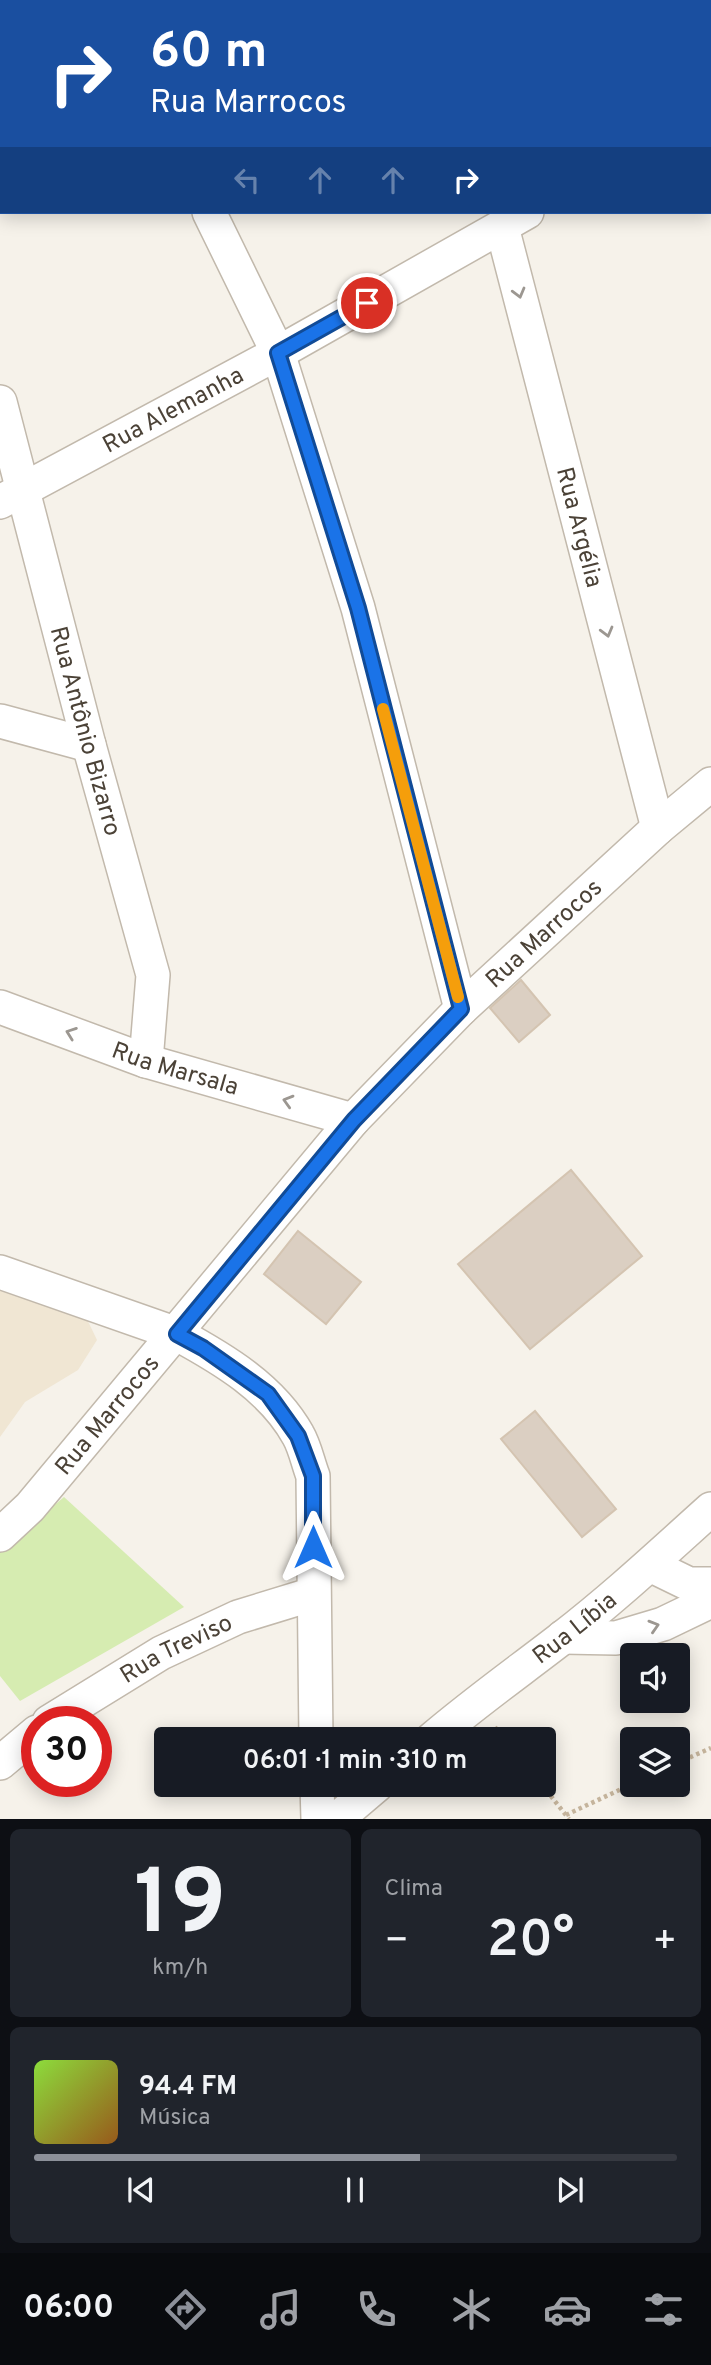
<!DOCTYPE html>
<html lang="pt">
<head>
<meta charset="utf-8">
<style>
	:root { --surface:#171b24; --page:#20242c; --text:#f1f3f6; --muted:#9ea1a6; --line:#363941; --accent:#8c9099 }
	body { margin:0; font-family:Overpass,sans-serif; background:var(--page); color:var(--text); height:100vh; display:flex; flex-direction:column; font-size:26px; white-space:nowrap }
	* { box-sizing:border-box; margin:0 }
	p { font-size:23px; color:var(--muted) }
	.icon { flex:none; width:38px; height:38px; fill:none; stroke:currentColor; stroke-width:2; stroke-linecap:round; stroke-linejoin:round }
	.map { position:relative; height:1819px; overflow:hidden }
	.panel { display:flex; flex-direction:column; gap:10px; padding:10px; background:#0d0f14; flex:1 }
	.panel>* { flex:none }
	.banner { position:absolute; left:0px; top:0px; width:712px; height:214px; box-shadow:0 4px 18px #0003; background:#1a4fa0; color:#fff; overflow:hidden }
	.controls { position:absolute; left:620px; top:1643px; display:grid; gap:14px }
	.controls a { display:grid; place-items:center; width:70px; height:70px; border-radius:7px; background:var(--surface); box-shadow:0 4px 18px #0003; font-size:35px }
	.speed { position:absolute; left:21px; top:1706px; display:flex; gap:14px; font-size:35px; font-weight:700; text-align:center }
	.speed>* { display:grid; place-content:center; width:91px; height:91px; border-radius:50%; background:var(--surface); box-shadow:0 4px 18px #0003; line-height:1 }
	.speed .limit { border:10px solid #d22; background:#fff; color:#111 }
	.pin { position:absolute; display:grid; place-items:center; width:60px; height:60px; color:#fff; margin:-30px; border:4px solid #fff; border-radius:50%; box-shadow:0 2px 7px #0007 }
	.me { position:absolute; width:77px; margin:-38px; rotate:0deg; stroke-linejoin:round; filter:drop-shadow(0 0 5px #0008) }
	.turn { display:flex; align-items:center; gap:24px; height:147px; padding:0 35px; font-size:32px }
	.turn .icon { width:91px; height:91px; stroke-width:2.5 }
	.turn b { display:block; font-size:49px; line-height:60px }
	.lanes { display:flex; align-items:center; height:66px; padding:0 35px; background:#0003; justify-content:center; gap:35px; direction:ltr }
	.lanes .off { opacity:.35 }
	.big { font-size:52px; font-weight:600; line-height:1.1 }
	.panel .widget { flex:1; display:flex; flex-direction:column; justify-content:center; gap:10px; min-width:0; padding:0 24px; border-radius:10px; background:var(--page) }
	.panel .dial { align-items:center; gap:0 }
	.dial b { font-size:91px; line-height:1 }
	.song { display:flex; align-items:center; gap:21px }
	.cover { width:84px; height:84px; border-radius:10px; background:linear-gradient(135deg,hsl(90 70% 55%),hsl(30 70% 35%)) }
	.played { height:7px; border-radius:4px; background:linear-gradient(90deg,var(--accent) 60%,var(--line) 60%) }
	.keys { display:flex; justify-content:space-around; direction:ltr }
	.heat { display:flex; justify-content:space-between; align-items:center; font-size:38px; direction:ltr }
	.panel .tiles { flex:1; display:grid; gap:10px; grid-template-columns:1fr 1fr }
	.widget:last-child { grid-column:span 2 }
	.trip { position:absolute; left:154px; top:1727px; width:402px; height:70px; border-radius:7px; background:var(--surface); box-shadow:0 4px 18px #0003; font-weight:600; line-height:70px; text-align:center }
	.tabs { display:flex; height:112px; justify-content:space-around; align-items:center; background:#090b0e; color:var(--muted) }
	.tabs .icon { width:49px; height:49px }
	.tabs .active { color:var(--accent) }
	.tabs b { font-size:32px; color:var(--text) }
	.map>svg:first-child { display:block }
	.education { fill:#f0e6d3 }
	.green { fill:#d6ecb1 }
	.building { fill:#dbcfc2; stroke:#d4c4b1; stroke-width:2 }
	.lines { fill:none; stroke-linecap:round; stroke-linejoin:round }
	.street-casing { stroke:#c2b9ac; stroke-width:36 }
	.secondary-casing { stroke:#d8c398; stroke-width:41 }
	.path { stroke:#c5b49c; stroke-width:4.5; stroke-dasharray:3.5 3.5; stroke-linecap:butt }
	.street { stroke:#fff; stroke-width:33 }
	.secondary { stroke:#ffefcb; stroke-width:38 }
	.oneway { stroke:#9c9791 }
	.route-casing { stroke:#114b97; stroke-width:18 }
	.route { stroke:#1a73e8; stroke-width:12 }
	.slow { stroke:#f59e0b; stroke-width:12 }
	.labels { text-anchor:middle; stroke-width:5; stroke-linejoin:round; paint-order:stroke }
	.street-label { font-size:24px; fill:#4b4237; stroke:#fff }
</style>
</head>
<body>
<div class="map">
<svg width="711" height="1819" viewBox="0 0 711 1819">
	<rect width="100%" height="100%" fill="#f6f2ea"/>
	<path class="education" d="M0 1281 84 1313 97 1340 78 1370 25 1402 0 1437Z"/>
	<path class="green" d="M64 1497 184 1607 20 1701 0 1676V1551Z"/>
	<g class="building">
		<path d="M521 980 550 1015 519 1042 490 1008Z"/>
		<path d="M571 1170 642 1256 530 1349 458 1264Z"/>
		<path d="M298 1231 361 1282 326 1324 264 1274Z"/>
		<path d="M535 1411 616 1509 582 1537 501 1439Z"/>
	</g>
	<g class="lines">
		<g class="street-casing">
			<g id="street">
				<path d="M209 212 278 353 358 608 461 1009"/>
				<path id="s1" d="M502 227 658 828"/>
				<path id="s2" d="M0 402 89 745 153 975 146 1061"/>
				<path id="s3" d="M0 502 278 353 527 212"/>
				<path d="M0 721 89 745"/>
				<path id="s4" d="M0 1007 146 1061 353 1120"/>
				<path d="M0 1272 177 1334C223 1359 272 1388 298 1435 305 1447 308 1463 313 1476L316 1740"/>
				<path id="s5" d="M0 1535 30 1507 353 1120 461 1009 658 828 711 784"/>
				<path d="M650 1565 689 1584H711"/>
				<path d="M563 1637 616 1638 663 1624 711 1601"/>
				<path id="s6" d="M49 1722 161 1653 238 1617 313 1594"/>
				<path id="s7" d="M431 1740C473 1704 518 1672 562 1638 614 1598 662 1553 711 1509"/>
				<path d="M0 1763 37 1732"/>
				<path d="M317 1785 318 1819"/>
				<path d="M337 1819 377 1785"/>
			</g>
		</g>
		<g class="secondary-casing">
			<g id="secondary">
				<path d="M630 0 632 2"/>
				<path d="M710 110 711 111"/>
			</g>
		</g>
		<g class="path">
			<path d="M495 1727 505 1740"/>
			<path d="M677 1763 711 1748"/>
			<path d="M542 1785 569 1819"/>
			<path d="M566 1815 632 1784"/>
		</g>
		<use href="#street" class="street"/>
		<use href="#secondary" class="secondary"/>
	</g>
	<defs><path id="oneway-chevron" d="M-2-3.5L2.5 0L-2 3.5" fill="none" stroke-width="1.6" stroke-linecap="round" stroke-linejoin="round" transform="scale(1.75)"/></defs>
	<g class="oneway">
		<use href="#oneway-chevron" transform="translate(519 293) rotate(75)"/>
		<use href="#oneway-chevron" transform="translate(607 632) rotate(75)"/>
		<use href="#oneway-chevron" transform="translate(71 1033) rotate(-160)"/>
		<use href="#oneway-chevron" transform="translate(288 1101) rotate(-164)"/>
		<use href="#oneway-chevron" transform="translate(654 1626) rotate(-17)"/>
	</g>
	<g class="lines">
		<g class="route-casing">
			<path id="route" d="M313 1547V1476L298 1436 268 1394 203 1348 177 1334 354 1120 461 1009 358 608 278 353 367 303"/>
		</g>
		<use href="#route" class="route"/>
		<path class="slow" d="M383 709 458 997"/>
	</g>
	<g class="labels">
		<g class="street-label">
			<text dy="8" stroke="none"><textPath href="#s3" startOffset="196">Rua Alemanha</textPath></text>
			<text dy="8" stroke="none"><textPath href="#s1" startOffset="310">Rua Argélia</textPath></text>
			<text dy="8" stroke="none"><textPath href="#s2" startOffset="340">Rua Antônio Bizarro</textPath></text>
			<text dy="8" stroke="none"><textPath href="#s5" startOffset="812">Rua Marrocos</textPath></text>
			<text dy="8" stroke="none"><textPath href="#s4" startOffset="186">Rua Marsala</textPath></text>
			<text dy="8" stroke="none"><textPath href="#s5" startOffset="161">Rua Marrocos</textPath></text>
			<text dy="8" stroke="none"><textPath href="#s7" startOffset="182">Rua Líbia</textPath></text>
			<text dy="8" stroke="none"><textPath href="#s6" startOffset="147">Rua Treviso</textPath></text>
		</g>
	</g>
</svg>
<div class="controls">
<a><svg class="icon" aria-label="sound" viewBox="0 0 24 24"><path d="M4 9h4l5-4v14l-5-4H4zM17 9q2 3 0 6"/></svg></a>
<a><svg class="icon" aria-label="layers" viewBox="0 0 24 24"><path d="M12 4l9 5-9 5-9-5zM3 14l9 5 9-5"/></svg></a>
</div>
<div class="speed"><div class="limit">30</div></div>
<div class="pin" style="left:367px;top:303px;background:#d93025"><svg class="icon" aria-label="arrive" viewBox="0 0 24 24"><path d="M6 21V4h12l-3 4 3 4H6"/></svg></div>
<svg class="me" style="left:313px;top:1547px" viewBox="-20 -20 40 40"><path d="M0-17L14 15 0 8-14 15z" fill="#1a73e8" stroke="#fff" stroke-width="4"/></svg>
<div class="trip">06:01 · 1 min · 310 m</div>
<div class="banner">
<div class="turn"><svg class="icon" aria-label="right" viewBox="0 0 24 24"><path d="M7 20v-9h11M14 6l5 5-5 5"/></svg><div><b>60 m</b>Rua Marrocos</div></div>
<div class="lanes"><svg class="icon off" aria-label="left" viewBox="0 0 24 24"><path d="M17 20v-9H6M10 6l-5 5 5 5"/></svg><svg class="icon off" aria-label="ahead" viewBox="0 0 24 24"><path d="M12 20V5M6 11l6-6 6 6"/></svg><svg class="icon off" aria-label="ahead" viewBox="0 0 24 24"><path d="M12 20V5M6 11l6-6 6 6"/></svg><svg class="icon" aria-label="right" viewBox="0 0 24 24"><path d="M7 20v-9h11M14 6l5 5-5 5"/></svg></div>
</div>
</div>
<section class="panel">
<div class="tiles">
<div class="widget dial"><b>19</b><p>km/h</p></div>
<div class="widget"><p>Clima</p>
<div class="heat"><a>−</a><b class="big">20°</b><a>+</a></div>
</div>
<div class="widget">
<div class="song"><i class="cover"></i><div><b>94.4 FM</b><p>Música</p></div></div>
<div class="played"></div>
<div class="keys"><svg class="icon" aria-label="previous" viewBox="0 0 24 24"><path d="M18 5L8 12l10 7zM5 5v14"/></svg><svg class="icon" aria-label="pause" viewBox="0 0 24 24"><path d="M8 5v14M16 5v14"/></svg><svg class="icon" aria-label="next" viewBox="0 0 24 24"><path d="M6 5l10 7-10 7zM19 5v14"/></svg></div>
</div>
</div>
</section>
<nav class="tabs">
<b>06:00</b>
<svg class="icon active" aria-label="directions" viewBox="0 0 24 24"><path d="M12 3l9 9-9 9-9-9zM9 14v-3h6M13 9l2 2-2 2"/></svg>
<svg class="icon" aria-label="music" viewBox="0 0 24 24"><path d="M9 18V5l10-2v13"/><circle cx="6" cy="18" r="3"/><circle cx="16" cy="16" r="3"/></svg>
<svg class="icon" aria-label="phone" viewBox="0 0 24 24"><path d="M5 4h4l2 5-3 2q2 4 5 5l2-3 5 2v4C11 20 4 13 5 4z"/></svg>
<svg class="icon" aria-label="climate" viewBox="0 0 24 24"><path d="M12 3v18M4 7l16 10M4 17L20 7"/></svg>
<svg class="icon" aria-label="car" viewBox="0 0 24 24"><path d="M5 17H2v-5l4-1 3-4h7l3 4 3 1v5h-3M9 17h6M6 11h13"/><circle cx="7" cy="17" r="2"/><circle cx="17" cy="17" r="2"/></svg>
<svg class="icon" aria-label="filters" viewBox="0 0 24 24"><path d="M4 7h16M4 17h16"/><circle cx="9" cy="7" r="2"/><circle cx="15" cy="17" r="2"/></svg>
</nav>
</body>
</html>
